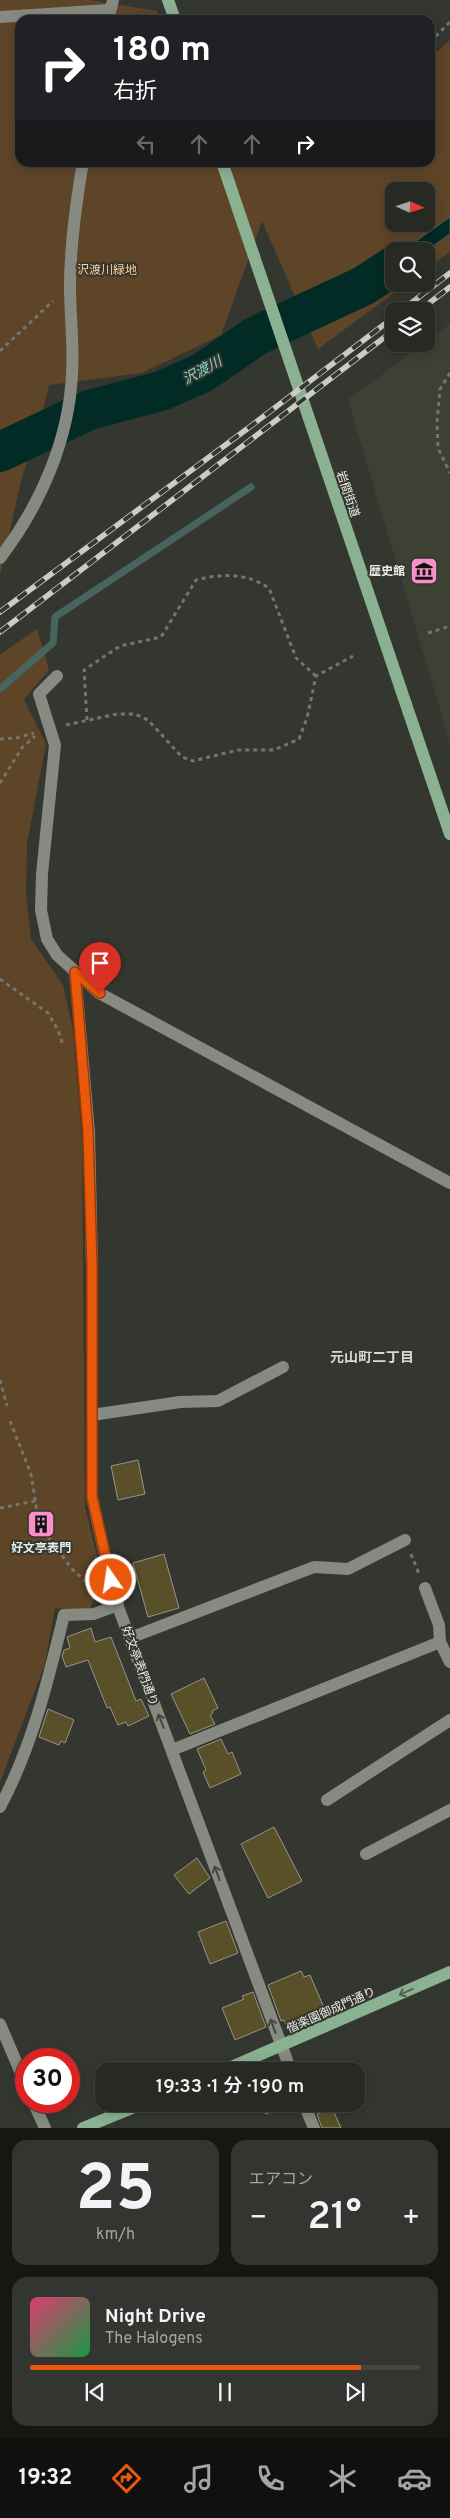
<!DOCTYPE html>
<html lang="ja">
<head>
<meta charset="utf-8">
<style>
	:root { --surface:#272923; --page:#333530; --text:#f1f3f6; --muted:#a4a6a6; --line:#434541; --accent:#ea580c }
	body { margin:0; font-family:Overpass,"Noto Sans JP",sans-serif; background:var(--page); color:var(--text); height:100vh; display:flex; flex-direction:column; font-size:19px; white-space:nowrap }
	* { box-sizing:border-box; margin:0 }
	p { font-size:16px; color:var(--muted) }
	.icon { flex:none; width:28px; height:28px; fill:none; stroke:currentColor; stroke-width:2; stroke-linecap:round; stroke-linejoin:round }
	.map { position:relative; height:2128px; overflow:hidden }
	.side { display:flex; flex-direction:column; gap:12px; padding:12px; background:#151713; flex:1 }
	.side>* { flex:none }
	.hud { position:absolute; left:15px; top:15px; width:420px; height:152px; border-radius:15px; box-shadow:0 2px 12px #0003,0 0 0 1px var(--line); background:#202124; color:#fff; overflow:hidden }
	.needle { width:32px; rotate:93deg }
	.tools { position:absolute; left:385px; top:182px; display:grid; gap:10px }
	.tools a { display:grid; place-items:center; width:50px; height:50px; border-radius:10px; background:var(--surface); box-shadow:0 2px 12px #0003,0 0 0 1px var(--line); font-size:25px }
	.speed { position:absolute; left:15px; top:2048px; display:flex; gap:10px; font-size:25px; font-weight:700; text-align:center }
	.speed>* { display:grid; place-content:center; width:65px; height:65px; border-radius:50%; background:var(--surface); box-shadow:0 2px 12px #0003,0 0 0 1px var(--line); line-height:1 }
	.speed .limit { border:8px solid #d22; background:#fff; color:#111 }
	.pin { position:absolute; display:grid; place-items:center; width:42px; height:42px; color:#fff; margin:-51px -21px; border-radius:50% 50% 50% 0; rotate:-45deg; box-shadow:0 0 5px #0007 }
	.pin .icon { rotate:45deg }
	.me { position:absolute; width:55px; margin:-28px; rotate:347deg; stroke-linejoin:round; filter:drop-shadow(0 0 4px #0008) }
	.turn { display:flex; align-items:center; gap:18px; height:105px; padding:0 15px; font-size:22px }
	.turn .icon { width:65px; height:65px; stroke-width:2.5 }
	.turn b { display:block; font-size:35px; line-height:42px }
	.lanes { display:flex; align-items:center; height:48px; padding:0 15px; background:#0003; justify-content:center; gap:25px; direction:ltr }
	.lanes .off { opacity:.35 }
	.big { font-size:38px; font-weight:600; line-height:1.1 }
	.side .tile { flex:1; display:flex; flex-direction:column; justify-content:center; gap:8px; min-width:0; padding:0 18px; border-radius:15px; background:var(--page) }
	.side .dial { align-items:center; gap:0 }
	.dial b { font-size:65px; line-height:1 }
	.song { display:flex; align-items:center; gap:15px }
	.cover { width:60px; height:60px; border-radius:8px; background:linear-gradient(135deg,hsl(340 70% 55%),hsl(140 70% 35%)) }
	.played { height:5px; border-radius:2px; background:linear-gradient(90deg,var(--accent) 85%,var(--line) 85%) }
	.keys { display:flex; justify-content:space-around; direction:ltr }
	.heat { display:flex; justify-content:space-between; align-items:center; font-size:28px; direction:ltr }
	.side .tiles { flex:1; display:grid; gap:12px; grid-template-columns:1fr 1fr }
	.tile:last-child { grid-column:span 2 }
	.trip { position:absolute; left:95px; top:2062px; width:270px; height:50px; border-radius:15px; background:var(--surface); box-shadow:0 2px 12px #0003,0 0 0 1px var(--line); font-weight:600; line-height:50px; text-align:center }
	.menu { display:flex; height:80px; justify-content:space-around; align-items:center; background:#10100e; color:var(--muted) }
	.menu .icon { width:35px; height:35px }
	.menu .active { color:var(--accent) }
	.menu b { font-size:22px; color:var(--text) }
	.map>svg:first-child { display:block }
	.built { fill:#3d4134 }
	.green { fill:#5e4528; fill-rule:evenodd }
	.water { fill:#012b24; stroke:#47655e }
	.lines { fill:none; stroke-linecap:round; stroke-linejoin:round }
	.stream { stroke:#47655e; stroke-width:7 }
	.river { stroke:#012b24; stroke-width:40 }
	.building { fill:#59502a; stroke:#96948a }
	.path { stroke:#73756e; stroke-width:3; stroke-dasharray:4 4; stroke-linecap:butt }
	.minor { stroke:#868a81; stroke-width:12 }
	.major { stroke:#8ab192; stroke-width:12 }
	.rail-casing { stroke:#caccc6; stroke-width:5.5 }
	.rail { stroke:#34372f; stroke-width:4; stroke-dasharray:11; stroke-linecap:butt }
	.oneway { stroke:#44483f }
	.oneway2 { stroke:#526252 }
	.route-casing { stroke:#983908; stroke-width:12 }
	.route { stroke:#ea580c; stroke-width:9 }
	.labels { text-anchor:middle; stroke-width:4; stroke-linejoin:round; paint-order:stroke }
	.park-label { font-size:12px; fill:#ffcf9a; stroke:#34372f }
	.street-label { font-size:12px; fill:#eaece7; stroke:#34372f }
	.poi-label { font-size:12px; font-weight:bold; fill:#eaece7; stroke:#34372f; text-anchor:end }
	.water-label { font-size:14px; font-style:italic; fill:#84d9c8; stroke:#34372f }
	.neighbourhood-label { font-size:14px; font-weight:bold; fill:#d6dad0; stroke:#34372f }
</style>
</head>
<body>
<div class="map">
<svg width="450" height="2128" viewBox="0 0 450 2128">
	<rect width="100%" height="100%" fill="#34372f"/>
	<path class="built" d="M450 324V743L348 400Z"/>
	<g class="green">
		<path d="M0 0H89L157 11 161 20H20V162H430V58L450 40V252L426 269V251H394V284H406L318 349 262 221 221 335 142 373 49 385 41 419 21 481 0 575ZM394 191H426V224H394Z"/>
		<path d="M37 629 49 670 24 699 46 744 27 843 26 894 31 939 63 985 73 1030 82 1137 85 1507 103 1580 89 1611 55 1608 45 1664 0 1782V655Z"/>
	</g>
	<g class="water">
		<path d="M450 217V234L426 251H402Z"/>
		<path d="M394 257V275L366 293 289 327 283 313 360 278Z"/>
	</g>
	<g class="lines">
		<path class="stream" d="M0 689 53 643 55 617 251 487"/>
		<path class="river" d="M0 452 89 410 161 391 202 373 256 336 363 286 394 266"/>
	</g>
	<g class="building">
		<path d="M138 1460 145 1494 118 1500 111 1466Z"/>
		<path d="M164 1554 179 1608 148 1617 133 1563Z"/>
		<path d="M91 1628 95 1642 111 1637 136 1701 141 1699 149 1716 128 1726 126 1722 118 1725 110 1707 107 1708 88 1660 66 1667 62 1656 64 1650 70 1648 67 1637Z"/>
		<path d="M204 1678 218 1708 212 1711 213 1713 210 1715 215 1724 190 1734 171 1694Z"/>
		<path d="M48 1709 74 1720 65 1743 61 1741 59 1745 39 1737Z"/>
		<path d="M221 1739 228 1754 232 1752 241 1774 210 1788 203 1772 206 1770 197 1749Z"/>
		<path d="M274 1827 302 1881 268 1898 241 1844Z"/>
		<path d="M197 1858 210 1878 189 1894 174 1875Z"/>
		<path d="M226 1921 238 1953 210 1964 198 1932Z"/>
		<path d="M301 1971 304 1977 310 1975 325 2010 287 2026 284 2020 281 2021 268 1985Z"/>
		<path d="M253 1992 266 2027 235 2040 222 2008 244 1999 242 1996Z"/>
		<path d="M271 2062 275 2071H248Z"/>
		<path d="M255 2104H289L266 2114 263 2108 258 2110Z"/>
		<path d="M332 2108 341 2128H322L317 2114Z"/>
	</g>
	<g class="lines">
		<g class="path">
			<path d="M430 42 450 22"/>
			<path d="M0 351 53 301"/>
			<path d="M450 373 440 389 437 422 438 448 450 473"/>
			<path d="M428 633 450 626"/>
			<path d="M87 720 84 670 120 646 161 637 196 580C222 573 246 573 269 588L296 658 316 676"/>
			<path d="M66 725 117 714H135L148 720 182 757 193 761 238 750H274L299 739 307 718 316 676 353 656"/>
			<path d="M0 739 16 738 34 733"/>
			<path d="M0 783 22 748 35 736"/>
			<path d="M0 979 48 1013 58 1030 63 1045"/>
			<path d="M0 1380 7 1406"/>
			<path d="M10 1421 31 1474 38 1518"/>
			<path d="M0 1508 35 1501"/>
			<path d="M43 1530 72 1569 95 1590"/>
			<path d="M411 1554 419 1574"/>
		</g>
		<g class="minor">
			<path d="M0 17 110 10"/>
			<path d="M108 20 113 0"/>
			<path d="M0 558C40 506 69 440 72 374 74 345 70 316 70 287 70 245 76 203 83 162"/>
			<path d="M57 676 39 694 55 745 42 874 41 910 47 939 57 955 99 993 450 1183"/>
			<path d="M75 972 89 1132 92 1266V1497L114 1596 291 2071"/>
			<path d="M92 1415 180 1402 218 1401 283 1367"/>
			<path d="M425 1588 439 1625 440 1642 450 1662"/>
			<path d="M130 1638 314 1567 348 1569 405 1540"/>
			<path d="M172 1750 440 1642"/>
			<path d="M327 1800 450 1720"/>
			<path d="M0 1807C32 1747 48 1681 64 1615L94 1614 118 1605"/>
			<path d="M366 1854 450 1810"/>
			<path d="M0 2024 26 2085"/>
			<path d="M33 2101 45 2128"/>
			<path d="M304 2104 314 2128"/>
		</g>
		<g class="major">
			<path d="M168 0 175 20"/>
			<path d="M222 162 450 834"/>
			<path d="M222 2071 450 1972"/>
			<path d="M83 2128 142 2104"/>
		</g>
		<g class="rail-casing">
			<g id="rail">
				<path d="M401 311 450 273"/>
				<path d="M419 311 450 287"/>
				<path d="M0 612 247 429 394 317"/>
				<path d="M0 632 394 330"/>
			</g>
		</g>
		<use href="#rail" class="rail"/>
	</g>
	<defs><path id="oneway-shaft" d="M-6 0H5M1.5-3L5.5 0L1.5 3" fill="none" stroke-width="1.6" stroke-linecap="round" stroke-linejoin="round" transform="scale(1.25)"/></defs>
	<g class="oneway">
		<use href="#oneway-shaft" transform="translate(161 1721) rotate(-111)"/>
		<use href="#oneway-shaft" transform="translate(217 1873) rotate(-110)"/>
		<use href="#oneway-shaft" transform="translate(273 2026) rotate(-110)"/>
	</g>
	<use class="oneway2" href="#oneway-shaft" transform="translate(406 1992) rotate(156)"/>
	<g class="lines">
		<g class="route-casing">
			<path id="route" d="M100 993 75 972 88 1132 92 1266V1497L111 1580"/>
		</g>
		<use href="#route" class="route"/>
	</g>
	<defs>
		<g id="museum-square" transform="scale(1.4375)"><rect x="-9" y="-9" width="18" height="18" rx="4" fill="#f98fc9" stroke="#34372f"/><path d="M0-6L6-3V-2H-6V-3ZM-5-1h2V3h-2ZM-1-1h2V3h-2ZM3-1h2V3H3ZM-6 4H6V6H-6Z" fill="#111"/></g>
		<g id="building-square" transform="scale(1.4375)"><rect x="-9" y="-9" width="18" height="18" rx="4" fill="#f98fc9" stroke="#34372f"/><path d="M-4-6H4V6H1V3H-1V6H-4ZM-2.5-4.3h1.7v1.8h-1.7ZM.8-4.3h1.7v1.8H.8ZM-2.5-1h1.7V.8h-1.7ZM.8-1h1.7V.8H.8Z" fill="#111"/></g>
	</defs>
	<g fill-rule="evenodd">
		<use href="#museum-square" x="424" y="571"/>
		<use href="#building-square" x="41" y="1524"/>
	</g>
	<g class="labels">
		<g class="park-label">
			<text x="107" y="274">沢渡川緑地</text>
		</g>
		<g class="street-label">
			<text transform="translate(348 494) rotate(71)" y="4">岩間街道</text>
			<text transform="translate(140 1666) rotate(70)" y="4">好文亭表門通り</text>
			<text transform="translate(331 2010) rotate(-24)" y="4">偕楽園御成門通り</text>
		</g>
		<g class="poi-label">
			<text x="405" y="575">歴史館</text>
			<text x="41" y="1552" text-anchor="middle">好文亭表門</text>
		</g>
		<g class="water-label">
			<text transform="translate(202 370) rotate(-29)" y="5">沢渡川</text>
		</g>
		<g class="neighbourhood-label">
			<text x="372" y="1362">元山町二丁目</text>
		</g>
	</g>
</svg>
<div class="tools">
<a><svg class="needle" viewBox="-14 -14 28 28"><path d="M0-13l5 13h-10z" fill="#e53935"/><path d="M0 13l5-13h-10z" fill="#a4a6a6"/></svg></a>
<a><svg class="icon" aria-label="search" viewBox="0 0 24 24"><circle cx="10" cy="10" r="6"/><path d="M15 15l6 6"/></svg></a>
<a><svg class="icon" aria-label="layers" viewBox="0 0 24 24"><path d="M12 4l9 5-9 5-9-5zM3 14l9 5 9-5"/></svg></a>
</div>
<div class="speed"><div class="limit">30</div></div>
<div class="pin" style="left:100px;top:993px;background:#d93025"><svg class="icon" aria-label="arrive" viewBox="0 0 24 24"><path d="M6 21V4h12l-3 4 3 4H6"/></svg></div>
<svg class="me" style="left:111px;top:1580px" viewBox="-20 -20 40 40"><circle r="17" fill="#ea580c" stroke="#fff" stroke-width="3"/><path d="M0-11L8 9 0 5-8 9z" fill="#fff"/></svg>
<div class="trip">19:33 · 1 分 · 190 m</div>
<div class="hud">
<div class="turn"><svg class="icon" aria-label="right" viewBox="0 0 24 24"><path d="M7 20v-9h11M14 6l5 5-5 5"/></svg><div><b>180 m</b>右折</div></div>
<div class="lanes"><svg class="icon off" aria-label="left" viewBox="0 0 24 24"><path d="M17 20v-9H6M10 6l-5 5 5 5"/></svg><svg class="icon off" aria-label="ahead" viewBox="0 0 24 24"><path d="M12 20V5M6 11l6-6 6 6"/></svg><svg class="icon off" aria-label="ahead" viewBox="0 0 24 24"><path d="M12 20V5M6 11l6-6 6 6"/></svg><svg class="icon" aria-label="right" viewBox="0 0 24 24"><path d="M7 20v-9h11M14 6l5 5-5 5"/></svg></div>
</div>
</div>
<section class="side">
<div class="tiles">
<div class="tile dial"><b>25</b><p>km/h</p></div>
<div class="tile"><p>エアコン</p>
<div class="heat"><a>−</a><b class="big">21°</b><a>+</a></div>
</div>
<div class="tile">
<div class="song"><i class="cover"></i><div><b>Night Drive</b><p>The Halogens</p></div></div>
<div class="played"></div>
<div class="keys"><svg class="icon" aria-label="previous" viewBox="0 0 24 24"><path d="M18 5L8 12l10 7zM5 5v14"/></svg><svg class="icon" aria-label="pause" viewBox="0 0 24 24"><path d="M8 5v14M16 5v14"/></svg><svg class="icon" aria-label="next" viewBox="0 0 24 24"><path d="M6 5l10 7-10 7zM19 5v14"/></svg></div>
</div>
</div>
</section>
<nav class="menu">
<b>19:32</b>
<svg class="icon active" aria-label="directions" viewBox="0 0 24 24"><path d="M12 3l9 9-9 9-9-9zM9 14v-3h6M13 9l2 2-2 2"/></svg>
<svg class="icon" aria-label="music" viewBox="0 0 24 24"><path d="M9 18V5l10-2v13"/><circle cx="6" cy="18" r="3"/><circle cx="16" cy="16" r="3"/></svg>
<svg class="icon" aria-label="phone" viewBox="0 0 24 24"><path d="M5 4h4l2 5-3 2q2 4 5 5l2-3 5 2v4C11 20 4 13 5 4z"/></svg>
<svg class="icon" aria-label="climate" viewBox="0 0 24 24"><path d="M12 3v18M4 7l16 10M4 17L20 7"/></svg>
<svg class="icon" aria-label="car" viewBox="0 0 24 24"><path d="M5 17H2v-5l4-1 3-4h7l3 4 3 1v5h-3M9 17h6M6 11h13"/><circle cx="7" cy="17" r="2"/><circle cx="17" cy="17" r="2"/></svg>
</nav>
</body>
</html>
